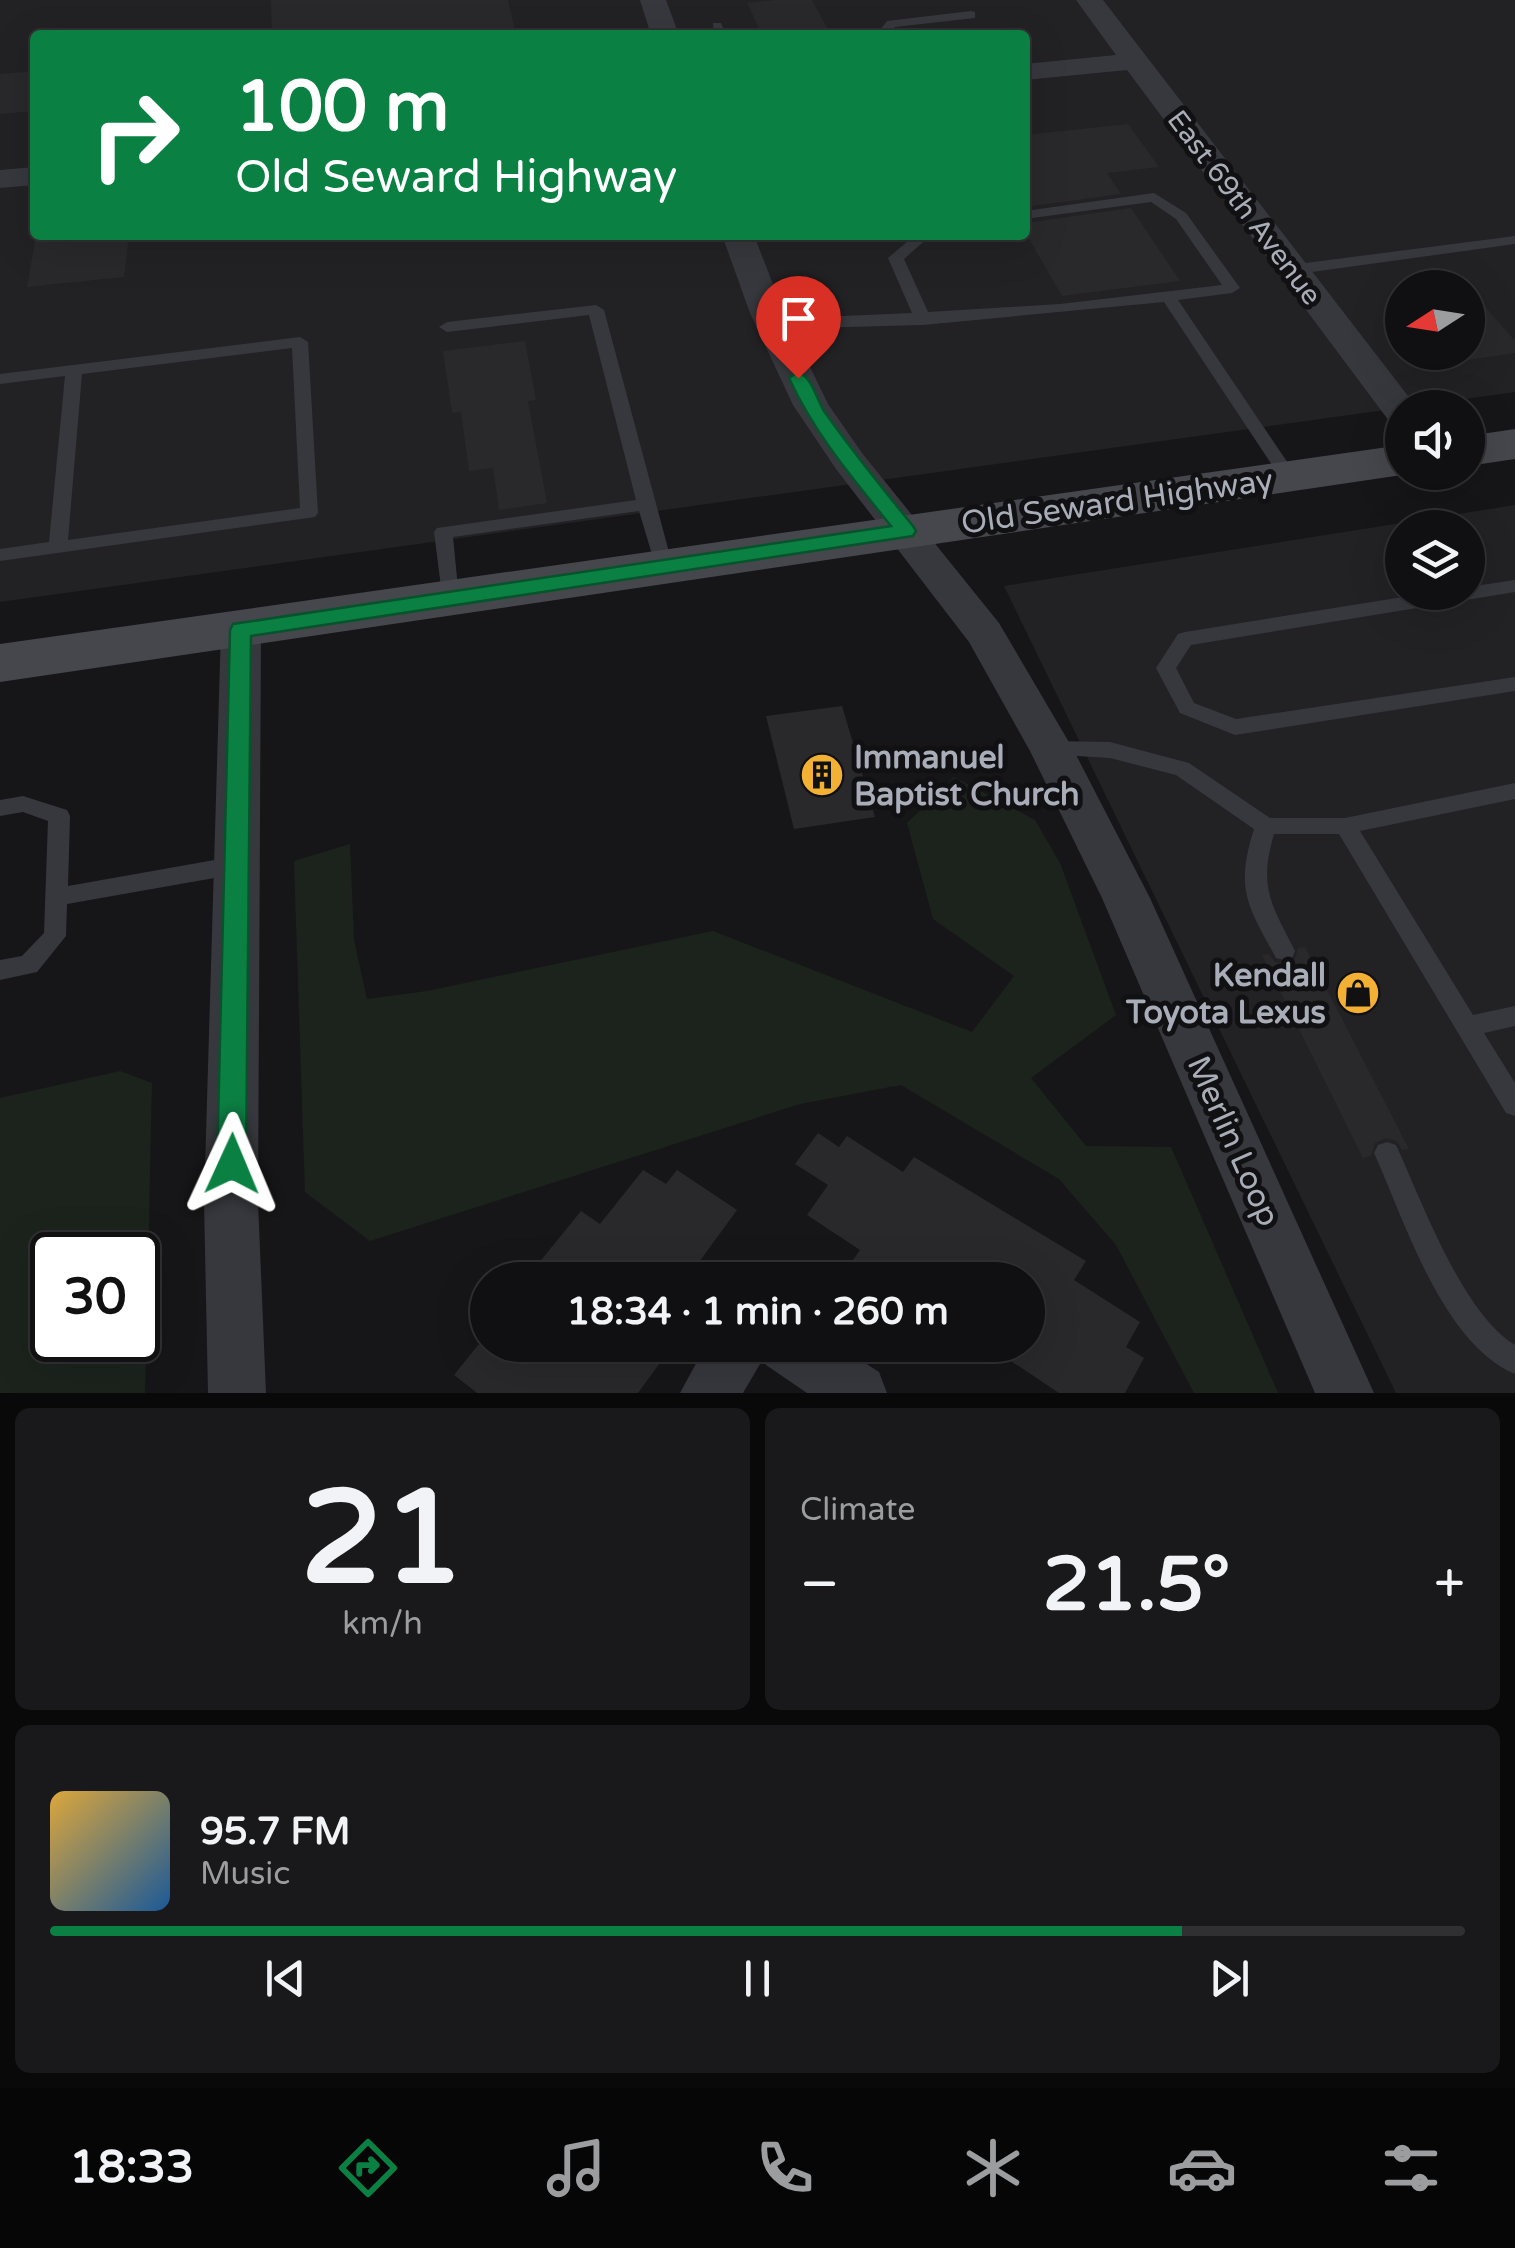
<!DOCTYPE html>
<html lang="en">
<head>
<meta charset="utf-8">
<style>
	:root { --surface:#101012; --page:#19191b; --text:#f1f3f6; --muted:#9c9d9f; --line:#303032; --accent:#0b8043 }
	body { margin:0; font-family:"Varela Round",sans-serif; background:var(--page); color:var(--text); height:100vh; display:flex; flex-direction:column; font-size:38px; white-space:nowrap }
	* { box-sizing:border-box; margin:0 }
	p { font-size:32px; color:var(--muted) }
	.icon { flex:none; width:55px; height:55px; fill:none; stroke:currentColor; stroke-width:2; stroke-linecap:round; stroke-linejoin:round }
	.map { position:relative; height:1393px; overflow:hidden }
	.sheet { display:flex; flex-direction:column; gap:15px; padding:15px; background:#09090a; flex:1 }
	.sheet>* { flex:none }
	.guide { position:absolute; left:30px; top:30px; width:1000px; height:210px; border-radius:10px; box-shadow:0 10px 40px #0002,0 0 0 2px var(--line); background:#0b8043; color:#fff; overflow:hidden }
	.needle { width:65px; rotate:258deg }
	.tools { position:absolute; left:1385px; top:270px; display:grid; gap:20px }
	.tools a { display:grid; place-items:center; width:100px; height:100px; border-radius:50%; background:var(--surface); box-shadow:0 10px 40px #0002,0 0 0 2px var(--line); font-size:50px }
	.speed { position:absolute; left:30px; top:1232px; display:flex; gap:20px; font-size:50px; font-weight:700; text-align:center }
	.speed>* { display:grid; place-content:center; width:130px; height:130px; border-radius:50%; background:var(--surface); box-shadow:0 10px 40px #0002,0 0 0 2px var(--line); line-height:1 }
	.speed .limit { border:5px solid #111; border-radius:15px; background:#fff; color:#111 }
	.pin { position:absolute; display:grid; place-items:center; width:85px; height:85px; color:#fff; margin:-102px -42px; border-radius:50% 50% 50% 0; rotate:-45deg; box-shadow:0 0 10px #0007 }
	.pin .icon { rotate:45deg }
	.me { position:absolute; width:110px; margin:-55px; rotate:1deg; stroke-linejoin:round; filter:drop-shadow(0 0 8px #0008) }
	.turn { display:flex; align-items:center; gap:35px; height:210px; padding:0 40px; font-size:45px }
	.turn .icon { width:130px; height:130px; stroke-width:2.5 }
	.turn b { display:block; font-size:70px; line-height:85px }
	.big { font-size:75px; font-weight:700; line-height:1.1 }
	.sheet .card { flex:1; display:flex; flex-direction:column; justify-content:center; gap:15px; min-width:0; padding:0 35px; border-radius:15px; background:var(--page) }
	.sheet .dial { align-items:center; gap:0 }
	.dial b { font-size:130px; line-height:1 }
	.song { display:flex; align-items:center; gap:30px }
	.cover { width:120px; height:120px; border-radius:15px; background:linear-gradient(135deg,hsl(40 70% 55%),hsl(210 70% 35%)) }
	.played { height:10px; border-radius:5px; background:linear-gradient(90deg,var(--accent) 80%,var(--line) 80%) }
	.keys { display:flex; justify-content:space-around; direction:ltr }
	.heat { display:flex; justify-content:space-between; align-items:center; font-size:55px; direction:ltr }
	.sheet .tiles { flex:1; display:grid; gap:15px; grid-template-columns:1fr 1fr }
	.card:last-child { grid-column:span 2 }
	.trip { position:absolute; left:470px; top:1262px; width:575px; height:100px; border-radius:50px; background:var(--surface); box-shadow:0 10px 40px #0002,0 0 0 2px var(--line); font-weight:700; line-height:100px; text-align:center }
	.tabs { display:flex; height:160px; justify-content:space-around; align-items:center; background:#060607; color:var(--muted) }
	.tabs .icon { width:70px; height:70px }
	.tabs .on { color:var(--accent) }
	.tabs b { font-size:45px; color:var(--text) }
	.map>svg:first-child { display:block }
	.built { fill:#222225; fill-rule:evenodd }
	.green { fill:#1c231d; fill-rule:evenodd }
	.building { fill:#29292c }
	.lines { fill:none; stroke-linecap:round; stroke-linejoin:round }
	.service { fill:#37383d; fill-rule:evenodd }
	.minor { fill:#37383d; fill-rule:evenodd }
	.secondary { fill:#45474d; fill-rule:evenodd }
	.route { fill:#0b8043; stroke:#07532c; stroke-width:2.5 }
	.labels { text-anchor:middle; stroke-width:10; stroke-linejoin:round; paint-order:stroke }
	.far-street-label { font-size:28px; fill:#a8adb8; stroke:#111113 }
	.street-label { font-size:32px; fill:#a8adb8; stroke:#111113 }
	.poi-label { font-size:32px; font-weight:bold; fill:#a8adb8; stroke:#111113; text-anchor:start }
</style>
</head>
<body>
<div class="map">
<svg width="1515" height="1393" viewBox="0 0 1515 1393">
	<rect width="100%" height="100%" fill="#161618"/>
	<g class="built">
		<path d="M0 0H1515V392L0 602ZM35 35H1025V235H35ZM1402 288H1468V352H1402Z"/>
		<path d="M1515 505V1393H1396L1004 586ZM1402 528H1468V592H1402Z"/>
	</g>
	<g class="green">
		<path d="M954 777 1035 820 1060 863 1116 1015 1031 1078 1086 1146 1171 1147 1278 1393H1194L1116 1245 1059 1179 901 1085 800 1104 370 1241 305 1192 294 861 350 844 354 940 367 999 427 991 713 931 972 1032 1014 976 933 919 907 823Z"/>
		<path d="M120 1071 152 1083 145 1393H0V1098ZM52 1255H138V1340H52Z"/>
	</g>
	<g class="building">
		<path d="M271 0H508L516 35H272Z"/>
		<path d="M775 0H812L831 35H762L747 3Z"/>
		<path d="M35 71V111L0 114V74Z"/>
		<path d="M1128 124 1159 167 1107 173 1121 194 1025 207V135Z"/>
		<path d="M1131 208 1180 281 1062 296 1025 232V223Z"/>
		<path d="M36 235H129L124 277 27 287Z"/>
		<path d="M1468 287 1515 341V353L1468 360Z"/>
		<path d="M525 341 536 400 528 401 547 503 499 510 493 468 469 471 461 412 452 413 443 351Z"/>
		<path d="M842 706 875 817 794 829 766 716Z"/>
		<path d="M1305 947 1409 1149 1402 1150 1397 1141 1386 1138 1375 1143 1371 1156 1363 1158 1262 955 1269 954 1275 962 1285 964 1295 959 1298 948Z"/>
		<path d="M818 1133 839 1147 847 1136 903 1172 914 1157 1086 1261 1074 1280 1140 1322 1126 1347 1144 1358 1125 1393H1059L987 1345H1028V1280H839L860 1250 807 1215 828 1185 795 1164Z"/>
		<path d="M643 1170 666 1184 677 1170 737 1210 686 1280H525L581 1211 600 1224Z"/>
		<path d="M478 1345H673L638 1393H477L454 1375Z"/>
	</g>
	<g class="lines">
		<g class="service">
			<path d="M971 11 975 12V18L895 27 889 35H876L887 21Z"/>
			<path d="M713 23H721L726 35H714Z"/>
			<path d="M1154 193 1186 213 1240 288 1232 293 1178 300 1294 472 1297 476 1294 480H1282L1164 302 923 325 772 329 764 324 772 319 912 313 888 258 915 235H931L904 259 928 312 1060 304 1222 285 1176 219 1151 202 1025 219V211Z"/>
			<path d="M1515 236V244L1290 275 1282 270 1290 265Z"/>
			<path d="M596 305 604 310 673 567 671 571H657L639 511 453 537 459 598 450 605 443 603 434 532 437 528 636 500 589 315 447 332 439 327 447 322Z"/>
			<path d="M300 337 308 342 318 513 315 517 0 561V549L49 542 65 376 0 384V374ZM292 348 300 508 68 540 82 374Z"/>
			<path d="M1515 580V592L1191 645 1176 668 1194 703 1236 719 1515 677V691L1235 735 1180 713 1156 668 1178 634 1185 632 1434 592H1468V587Z"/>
			<path d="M1051 741 1110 742 1189 763 1270 818H1345L1515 783V799L1360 831 1473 1015 1515 1006V1026L1484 1033 1515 1083V1116L1506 1113 1339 834H1274C1258 888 1272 905 1295 951L1292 958 1284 960 1276 958C1247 905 1235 889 1254 829L1176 775 1110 758 1044 754 1041 749 1044 744Z"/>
			<path d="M23 796 67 810 70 816 68 886 237 856 245 859 248 865 245 871 237 874 67 904 66 936 37 972 0 980V960L22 956 44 933 48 821 23 812 0 816V800Z"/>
			<path d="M1387 1142 1396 1145C1422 1201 1462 1313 1515 1345V1374C1442 1343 1405 1221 1374 1153L1378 1145Z"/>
		</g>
		<g class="minor">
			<path d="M640 0H666L679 35H651Z"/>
			<path d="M1076 0H1103L1415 405 1402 408V424L1389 421 1127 70 1025 80V64L1116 55Z"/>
			<path d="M35 167V185L0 188V170Z"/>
			<path d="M722 235H754L784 313 828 404 862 453 999 623 1073 749 1150 898 1374 1393H1315L1102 898 1030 751 969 642 836 469 793 405 750 313Z"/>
			<path d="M241 615 255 619 261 629 258 1202 266 1393H208L204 1202 221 629 227 619Z"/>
			<path d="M706 1345H837L879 1372 887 1393H807L766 1365 763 1359 743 1393H680Z"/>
		</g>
		<g class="secondary">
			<path d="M1515 429V459L1468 466V436Z"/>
			<path d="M1402 445V472H1412L1402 475 0 682V644Z"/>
		</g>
	</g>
	<path class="route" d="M798 372C812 377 816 398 824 411 852 451 882 488 913 526L916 531 913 536 251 636 246 1164 242 1174 232 1178 221 1174 217 1164 230 630 233 624 891 526C853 479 814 433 789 378Z"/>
	<defs>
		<g id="building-disc" transform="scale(2.25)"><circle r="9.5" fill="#f2b134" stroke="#111113"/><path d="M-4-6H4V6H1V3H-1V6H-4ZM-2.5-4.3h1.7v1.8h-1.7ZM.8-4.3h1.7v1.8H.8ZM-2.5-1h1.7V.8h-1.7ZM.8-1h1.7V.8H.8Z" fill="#111"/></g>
		<g id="shop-disc" transform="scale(2.25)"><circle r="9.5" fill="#f2b134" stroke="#111113"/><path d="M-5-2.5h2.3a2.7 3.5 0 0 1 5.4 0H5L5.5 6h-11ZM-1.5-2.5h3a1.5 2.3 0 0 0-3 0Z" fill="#111"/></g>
	</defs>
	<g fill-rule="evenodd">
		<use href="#building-disc" x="822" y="775"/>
		<use href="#shop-disc" x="1358" y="993"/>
	</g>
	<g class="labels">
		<g class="far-street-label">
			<text transform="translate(1245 207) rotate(53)" y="10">East 69th Avenue</text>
		</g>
		<g class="street-label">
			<text transform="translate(1117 501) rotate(-8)" y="11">Old Seward Highway</text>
			<text transform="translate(1234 1141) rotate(66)" y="11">Merlin Loop</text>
		</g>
		<g class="poi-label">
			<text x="854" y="768">Immanuel<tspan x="854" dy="37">Baptist Church</tspan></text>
			<text x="1326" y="986" text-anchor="end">Kendall<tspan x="1326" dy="37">Toyota Lexus</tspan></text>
		</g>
	</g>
</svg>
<div class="tools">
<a><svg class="needle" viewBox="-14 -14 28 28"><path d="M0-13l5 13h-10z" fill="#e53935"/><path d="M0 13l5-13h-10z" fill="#9c9d9f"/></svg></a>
<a><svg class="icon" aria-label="sound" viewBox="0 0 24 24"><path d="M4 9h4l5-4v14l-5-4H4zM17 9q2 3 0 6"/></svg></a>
<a><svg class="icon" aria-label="layers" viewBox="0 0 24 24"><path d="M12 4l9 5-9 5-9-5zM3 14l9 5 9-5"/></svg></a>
</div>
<div class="speed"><div class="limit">30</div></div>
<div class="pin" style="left:798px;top:378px;background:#d93025"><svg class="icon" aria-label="arrive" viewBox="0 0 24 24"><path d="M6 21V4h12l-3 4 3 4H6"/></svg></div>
<svg class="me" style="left:232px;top:1164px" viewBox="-20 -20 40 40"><path d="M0-17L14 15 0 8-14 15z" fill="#0b8043" stroke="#fff" stroke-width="4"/></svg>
<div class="trip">18:34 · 1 min · 260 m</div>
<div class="guide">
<div class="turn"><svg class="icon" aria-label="right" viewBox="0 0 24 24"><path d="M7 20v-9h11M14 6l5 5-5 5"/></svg><div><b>100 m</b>Old Seward Highway</div></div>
</div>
</div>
<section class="sheet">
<div class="tiles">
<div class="card dial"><b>21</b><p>km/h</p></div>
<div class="card"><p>Climate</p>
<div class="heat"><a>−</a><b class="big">21.5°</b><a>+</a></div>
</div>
<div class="card">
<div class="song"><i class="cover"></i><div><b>95.7 FM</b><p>Music</p></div></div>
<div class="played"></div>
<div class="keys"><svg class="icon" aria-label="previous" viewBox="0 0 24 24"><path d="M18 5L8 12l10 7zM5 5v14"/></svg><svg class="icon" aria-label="pause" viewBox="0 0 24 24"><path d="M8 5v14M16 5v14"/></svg><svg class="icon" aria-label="next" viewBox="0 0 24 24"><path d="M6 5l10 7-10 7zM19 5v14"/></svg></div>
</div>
</div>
</section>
<nav class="tabs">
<b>18:33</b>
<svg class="icon on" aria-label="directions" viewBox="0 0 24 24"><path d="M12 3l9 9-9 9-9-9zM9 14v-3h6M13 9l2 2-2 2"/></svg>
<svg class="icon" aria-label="music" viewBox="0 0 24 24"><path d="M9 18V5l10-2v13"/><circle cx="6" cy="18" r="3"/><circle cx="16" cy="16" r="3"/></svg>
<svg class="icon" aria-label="phone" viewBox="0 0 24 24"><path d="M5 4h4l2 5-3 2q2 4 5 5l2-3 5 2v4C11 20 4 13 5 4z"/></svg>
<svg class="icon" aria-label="climate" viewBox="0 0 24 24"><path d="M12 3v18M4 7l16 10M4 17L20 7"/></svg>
<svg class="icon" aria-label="car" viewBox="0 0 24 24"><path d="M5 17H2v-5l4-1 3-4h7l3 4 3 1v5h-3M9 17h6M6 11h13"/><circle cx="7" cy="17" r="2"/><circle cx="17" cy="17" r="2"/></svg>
<svg class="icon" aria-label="filters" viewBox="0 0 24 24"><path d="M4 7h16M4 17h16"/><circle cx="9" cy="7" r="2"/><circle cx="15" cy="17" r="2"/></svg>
</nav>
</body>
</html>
